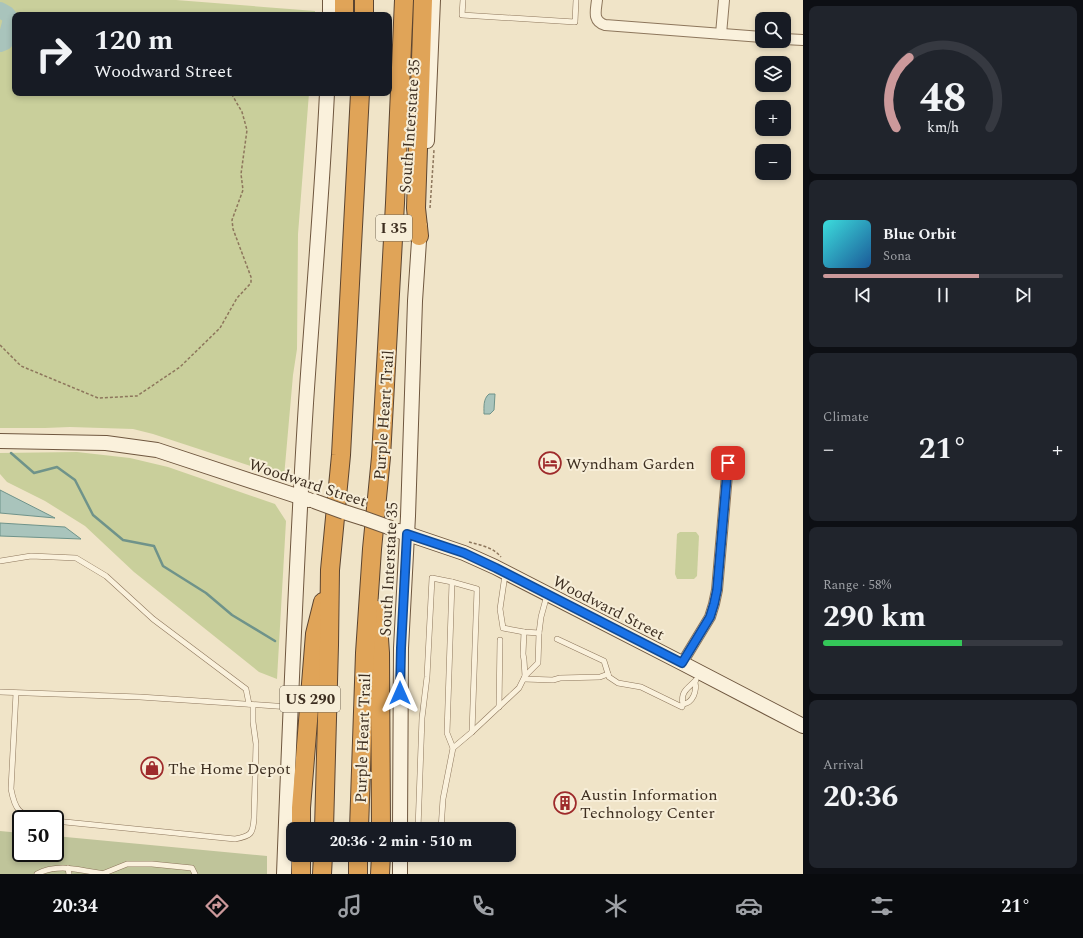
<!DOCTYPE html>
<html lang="en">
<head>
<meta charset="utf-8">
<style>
	:root { --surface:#171b24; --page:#20242c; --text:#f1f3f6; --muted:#9ea1a6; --line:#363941; --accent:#cc999b }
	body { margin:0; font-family:Spectral,serif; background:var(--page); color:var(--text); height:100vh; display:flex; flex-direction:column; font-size:15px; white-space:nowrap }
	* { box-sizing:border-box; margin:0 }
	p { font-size:13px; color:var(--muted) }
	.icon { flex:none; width:22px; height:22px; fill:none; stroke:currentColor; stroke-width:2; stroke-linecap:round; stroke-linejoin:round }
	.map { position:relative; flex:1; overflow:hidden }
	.details { display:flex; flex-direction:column; gap:6px; padding:6px; background:#0d0f14; width:280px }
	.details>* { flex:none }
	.top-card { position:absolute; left:12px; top:12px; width:380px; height:84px; border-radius:8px; box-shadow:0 2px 6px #0003; background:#171b24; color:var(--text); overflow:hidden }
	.tools { position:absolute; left:755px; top:12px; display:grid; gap:8px }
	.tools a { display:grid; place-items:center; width:36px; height:36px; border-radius:8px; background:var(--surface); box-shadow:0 2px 6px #0003; font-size:20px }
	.speed { position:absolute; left:12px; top:810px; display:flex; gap:8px; font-size:20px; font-weight:700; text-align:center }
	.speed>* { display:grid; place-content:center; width:52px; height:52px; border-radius:50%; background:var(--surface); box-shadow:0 2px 6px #0003; line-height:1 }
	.speed .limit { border:2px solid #111; border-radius:6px; background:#fff; color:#111 }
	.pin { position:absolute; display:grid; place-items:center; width:34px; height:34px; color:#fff; margin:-17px; border-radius:8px; box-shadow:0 2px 6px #0006 }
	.me { position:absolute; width:44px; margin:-22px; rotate:0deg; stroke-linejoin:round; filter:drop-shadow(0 0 3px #0008) }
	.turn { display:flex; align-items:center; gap:14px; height:84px; padding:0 16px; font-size:18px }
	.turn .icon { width:52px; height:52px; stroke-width:2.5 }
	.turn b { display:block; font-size:28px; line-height:34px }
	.big { font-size:30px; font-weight:700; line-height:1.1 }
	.details .widget { flex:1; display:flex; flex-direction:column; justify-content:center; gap:6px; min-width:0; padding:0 14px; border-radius:8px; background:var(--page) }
	.details .dial { align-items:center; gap:0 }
	.dial svg { height:104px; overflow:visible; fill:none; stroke:var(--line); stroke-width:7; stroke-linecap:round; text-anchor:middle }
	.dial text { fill:var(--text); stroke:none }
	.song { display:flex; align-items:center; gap:12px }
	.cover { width:48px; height:48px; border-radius:6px; background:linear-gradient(135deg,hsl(180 70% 55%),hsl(210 70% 35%)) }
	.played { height:4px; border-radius:2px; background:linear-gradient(90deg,var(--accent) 65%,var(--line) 65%) }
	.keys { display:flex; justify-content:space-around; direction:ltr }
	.heat { display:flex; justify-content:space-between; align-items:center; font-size:22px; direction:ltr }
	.charge { height:6px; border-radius:3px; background:linear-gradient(90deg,#34c759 58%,var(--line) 0) }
	.trip { position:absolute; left:286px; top:822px; width:230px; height:40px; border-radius:8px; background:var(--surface); box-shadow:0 2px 6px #0003; font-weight:700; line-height:40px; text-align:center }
	.dock { display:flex; height:64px; justify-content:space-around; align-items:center; background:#090b0e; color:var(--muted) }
	.dock .icon { width:28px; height:28px }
	.dock .on { color:var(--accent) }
	.dock b { font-size:18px; color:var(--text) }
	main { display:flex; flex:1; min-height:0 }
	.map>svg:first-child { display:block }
	.green { fill:#c9cf9b }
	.cemetery { fill:#bfc49a }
	.water { fill:#a9c4bc; stroke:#6f938a }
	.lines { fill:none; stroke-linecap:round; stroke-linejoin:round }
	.stream { stroke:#6f938a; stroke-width:2.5 }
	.river { stroke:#a9c4bc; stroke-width:16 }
	.lane-casing { stroke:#8d765c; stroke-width:6 }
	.street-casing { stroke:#8d765c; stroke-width:12 }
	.secondary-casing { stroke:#6f573f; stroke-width:16 }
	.highway-casing { stroke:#5b4430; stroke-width:20 }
	.path { stroke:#8d765c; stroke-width:1.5; stroke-dasharray:3 2; stroke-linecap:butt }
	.lane { stroke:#faf1dc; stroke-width:5 }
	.street { stroke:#faf1dc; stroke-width:10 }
	.secondary { stroke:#faf1dc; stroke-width:14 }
	.highway { stroke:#e0a458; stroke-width:18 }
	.secondary-bridge-casing { stroke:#6f573f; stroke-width:16; stroke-linecap:butt }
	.secondary-bridge { stroke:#faf1dc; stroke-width:14 }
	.route-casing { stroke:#114b97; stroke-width:10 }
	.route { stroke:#1a73e8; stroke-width:7 }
	.labels { text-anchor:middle; stroke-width:4; stroke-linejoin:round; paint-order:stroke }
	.shield { fill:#f7eed8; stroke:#756857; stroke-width:1 }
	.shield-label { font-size:15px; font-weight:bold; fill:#3d2e20 }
	.street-label { font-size:16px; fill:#3d2e20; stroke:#f7eed8 }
	.poi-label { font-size:16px; fill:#3d2e20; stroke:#f7eed8; text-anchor:start }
</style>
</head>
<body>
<main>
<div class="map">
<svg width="803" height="874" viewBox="0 0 803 874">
	<rect width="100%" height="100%" fill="#f0e4c8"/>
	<g class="green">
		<path d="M0 0H176L315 11V15H15V93H309L298 234 297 349 293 375 284 477 153 434 133 429 70 427 45 428H0Z"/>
		<path d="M77 452 130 458 168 467 275 504 286 521 277 679 259 672 134 572 85 526 45 501 7 482 0 474V453Z"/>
		<path d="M680 532H696L699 536 697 576 694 579H677L675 574 677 534Z"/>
	</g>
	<path class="cemetery" d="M0 831 21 833V853H55V836L267 856V874H0Z"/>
	<g class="water">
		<path d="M489 394H495L494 410 490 414H484C484 407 483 399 489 394Z"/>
		<path d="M0 490 55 518 0 513Z"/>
		<path d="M0 523 65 527 81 539 0 536Z"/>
	</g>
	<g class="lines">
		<path class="stream" d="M11 453 34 473 57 467 75 480 93 515 123 540 154 546 163 566 206 593 232 615 275 641"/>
		<path class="river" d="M0 10 7 14 11 19 5 42 0 44"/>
		<g class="lane-casing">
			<g id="lane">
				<path d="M463 0 462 15 575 22 576 0"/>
				<path d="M0 561 31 556 76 558 106 576 153 619 246 689 249 704"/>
				<path d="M505 575 500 609 503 628 524 632 539 633"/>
				<path d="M452 582 477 589 472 732"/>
				<path d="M524 632 523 654 524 660 525 676"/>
				<path d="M557 639 604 661 609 677 618 683 641 687 682 707 683 704C693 703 697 691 695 682"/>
				<path d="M524 679 553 680 560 678 600 677 608 674"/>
				<path d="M0 692 140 697 290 707"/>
				<path d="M16 693 11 789C15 810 19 815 40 819"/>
				<path d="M683 704C680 691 689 688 696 680"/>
				<path d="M499 707 500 640"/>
				<path d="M453 748 472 732 519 688 525 676 538 663 539 633 541 617 547 595"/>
				<path d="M55 821 235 839C251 836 253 834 254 818L256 744 253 722V705"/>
				<path d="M418 829 422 718 427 677 432 578 452 582 447 733 453 748 443 799 441 829"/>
				<path d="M68 868 69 874"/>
				<path d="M37 874C57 863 82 870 103 874"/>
				<path d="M102 874 127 864H152L192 868 195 874"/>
			</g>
		</g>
		<g class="street-casing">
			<g id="street">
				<path d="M597 0C596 10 592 21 605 25L762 37"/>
				<path d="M721 34 724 0"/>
				<path d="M784 39 803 40"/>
				<path d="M682 663 710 617 714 604 717 590 729 452"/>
			</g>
		</g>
		<g class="secondary-casing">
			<g id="secondary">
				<path d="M330 15V0"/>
				<path d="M427 141 433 0"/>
				<path d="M0 441 106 443 157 450 309 500"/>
				<path d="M344 512 363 518"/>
				<path d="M399 531 464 553 495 567 682 663 803 726"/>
				<path d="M400 829 401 648 408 516 415 301 420 226"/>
				<path d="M284 874C290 717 296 560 306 403 313 299 322 196 327 93"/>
				<path d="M400 874V855"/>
			</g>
		</g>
		<g class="highway-casing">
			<g id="highway">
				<path d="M344 15V0"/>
				<path d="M364 15V0"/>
				<path d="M419 236 416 208 423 0"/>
				<path d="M377 610 380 653 381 829"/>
				<path d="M301 829V808L315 634 323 602"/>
				<path d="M324 829 329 645 330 570 341 455 360 93"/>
				<path d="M359 829 365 653 372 549 381 457 395 203 404 0"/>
				<path d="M301 874V855"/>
				<path d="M322 874 323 855"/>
				<path d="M358 874V855"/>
				<path d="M380 874 381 855"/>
			</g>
		</g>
		<g class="path">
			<path d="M430 208 434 150"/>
			<path d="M0 345 21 366 98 398 137 396 180 367 220 328 237 298 251 283V277L233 229 232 220 243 190 241 174 247 130 242 112 231 93"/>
			<path d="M469 542C480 545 493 547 501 557"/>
		</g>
		<use href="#lane" class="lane"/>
		<use href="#street" class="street"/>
		<use href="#secondary" class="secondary"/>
		<use href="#highway" class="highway"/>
		<g class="secondary-bridge-casing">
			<g id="secondary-bridge">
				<path d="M314 501 344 512"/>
				<path d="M363 518 391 528"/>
			</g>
		</g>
		<use href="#secondary-bridge" class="secondary-bridge"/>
	</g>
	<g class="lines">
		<g class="route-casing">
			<path id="route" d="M400 693 401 648 407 534 464 553 496 568 682 663 710 617 714 604 717 590 728 463"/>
		</g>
		<use href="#route" class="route"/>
	</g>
	<defs>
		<g id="hotel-ring" transform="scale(1.15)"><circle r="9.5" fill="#f7eed8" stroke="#9e2a2b" stroke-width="1.5"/><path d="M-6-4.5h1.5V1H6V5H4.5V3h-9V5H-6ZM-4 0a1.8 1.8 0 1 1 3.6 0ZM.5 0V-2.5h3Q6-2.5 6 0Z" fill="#9e2a2b"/></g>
		<g id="shop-ring" transform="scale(1.15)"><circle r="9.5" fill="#f7eed8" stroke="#9e2a2b" stroke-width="1.5"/><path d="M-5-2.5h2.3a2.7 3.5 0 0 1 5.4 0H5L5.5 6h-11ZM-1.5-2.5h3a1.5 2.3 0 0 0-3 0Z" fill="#9e2a2b"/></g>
		<g id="building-ring" transform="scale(1.15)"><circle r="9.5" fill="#f7eed8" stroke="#9e2a2b" stroke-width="1.5"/><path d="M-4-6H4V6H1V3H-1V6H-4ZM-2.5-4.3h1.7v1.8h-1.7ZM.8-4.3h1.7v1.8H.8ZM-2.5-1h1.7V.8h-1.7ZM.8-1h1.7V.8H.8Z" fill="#9e2a2b"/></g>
	</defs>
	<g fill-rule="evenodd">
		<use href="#hotel-ring" x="550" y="463"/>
		<use href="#shop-ring" x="152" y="768"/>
		<use href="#building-ring" x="565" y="803"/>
	</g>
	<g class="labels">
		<g class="shield">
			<rect x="376" y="215" width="36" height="26" rx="3"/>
			<rect x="280" y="686" width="60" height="26" rx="3"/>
		</g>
		<g class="shield-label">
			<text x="394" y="233">I 35</text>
			<text x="310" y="704">US 290</text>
		</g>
		<g class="street-label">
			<text transform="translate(409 126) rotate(-86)" y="6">South Interstate 35</text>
			<text transform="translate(383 415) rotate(-86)" y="6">Purple Heart Trail</text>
			<text transform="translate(308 482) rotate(18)" y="6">Woodward Street</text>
			<text transform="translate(388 569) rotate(-87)" y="6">South Interstate 35</text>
			<text transform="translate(609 607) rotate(27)" y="6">Woodward Street</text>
			<text transform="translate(362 738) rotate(-88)" y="6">Purple Heart Trail</text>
		</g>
		<g class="poi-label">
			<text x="566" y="469">Wyndham Garden</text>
			<text x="168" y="774">The Home Depot</text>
			<text x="580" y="800">Austin Information<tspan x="580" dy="18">Technology Center</tspan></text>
		</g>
	</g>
</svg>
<div class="tools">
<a><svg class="icon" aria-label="search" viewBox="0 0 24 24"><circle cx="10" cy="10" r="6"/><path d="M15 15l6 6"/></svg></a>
<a><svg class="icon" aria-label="layers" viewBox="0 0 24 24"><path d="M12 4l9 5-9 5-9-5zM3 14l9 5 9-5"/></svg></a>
<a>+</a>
<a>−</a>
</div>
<div class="speed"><div class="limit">50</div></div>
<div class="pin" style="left:728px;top:463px;background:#d93025"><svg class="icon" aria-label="arrive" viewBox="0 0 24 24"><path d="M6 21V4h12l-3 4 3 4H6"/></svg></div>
<svg class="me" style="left:400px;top:693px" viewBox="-20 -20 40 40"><path d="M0-17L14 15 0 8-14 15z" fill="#1a73e8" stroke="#fff" stroke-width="4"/></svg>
<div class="trip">20:36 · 2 min · 510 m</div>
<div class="top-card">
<div class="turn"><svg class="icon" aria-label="right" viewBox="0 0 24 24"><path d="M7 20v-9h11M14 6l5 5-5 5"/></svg><div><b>120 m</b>Woodward Street</div></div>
</div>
</div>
<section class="details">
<div class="widget dial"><svg viewBox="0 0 100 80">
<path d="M14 69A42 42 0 1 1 86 69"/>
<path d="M14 69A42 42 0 0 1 24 15" stroke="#cc999b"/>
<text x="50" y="56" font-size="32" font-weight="700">48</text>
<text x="50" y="72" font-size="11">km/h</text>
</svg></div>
<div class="widget">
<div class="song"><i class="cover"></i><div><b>Blue Orbit</b><p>Sona</p></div></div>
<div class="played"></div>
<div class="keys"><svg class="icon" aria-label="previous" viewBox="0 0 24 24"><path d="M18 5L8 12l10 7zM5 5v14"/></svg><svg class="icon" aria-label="pause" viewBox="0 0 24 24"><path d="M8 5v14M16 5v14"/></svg><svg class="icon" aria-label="next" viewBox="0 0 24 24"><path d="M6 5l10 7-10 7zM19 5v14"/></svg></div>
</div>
<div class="widget"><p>Climate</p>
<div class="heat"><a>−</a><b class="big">21°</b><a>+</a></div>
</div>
<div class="widget"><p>Range · 58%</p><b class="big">290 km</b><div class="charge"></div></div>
<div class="widget"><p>Arrival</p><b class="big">20:36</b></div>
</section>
</main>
<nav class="dock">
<b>20:34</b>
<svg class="icon on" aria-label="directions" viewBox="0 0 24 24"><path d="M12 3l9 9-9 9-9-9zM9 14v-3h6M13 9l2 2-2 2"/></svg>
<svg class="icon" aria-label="music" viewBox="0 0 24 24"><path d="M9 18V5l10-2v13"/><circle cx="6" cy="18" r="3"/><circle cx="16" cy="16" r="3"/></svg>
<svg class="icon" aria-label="phone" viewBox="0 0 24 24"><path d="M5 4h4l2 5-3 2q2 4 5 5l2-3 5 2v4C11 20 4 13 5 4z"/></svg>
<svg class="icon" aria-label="climate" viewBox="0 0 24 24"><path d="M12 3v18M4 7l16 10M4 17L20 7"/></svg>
<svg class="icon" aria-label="car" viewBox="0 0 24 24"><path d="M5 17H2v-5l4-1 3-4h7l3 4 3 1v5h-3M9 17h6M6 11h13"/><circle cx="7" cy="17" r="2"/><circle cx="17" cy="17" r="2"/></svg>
<svg class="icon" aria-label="filters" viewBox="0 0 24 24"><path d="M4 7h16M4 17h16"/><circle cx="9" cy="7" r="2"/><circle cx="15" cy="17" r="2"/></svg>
<b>21°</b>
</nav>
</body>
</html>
